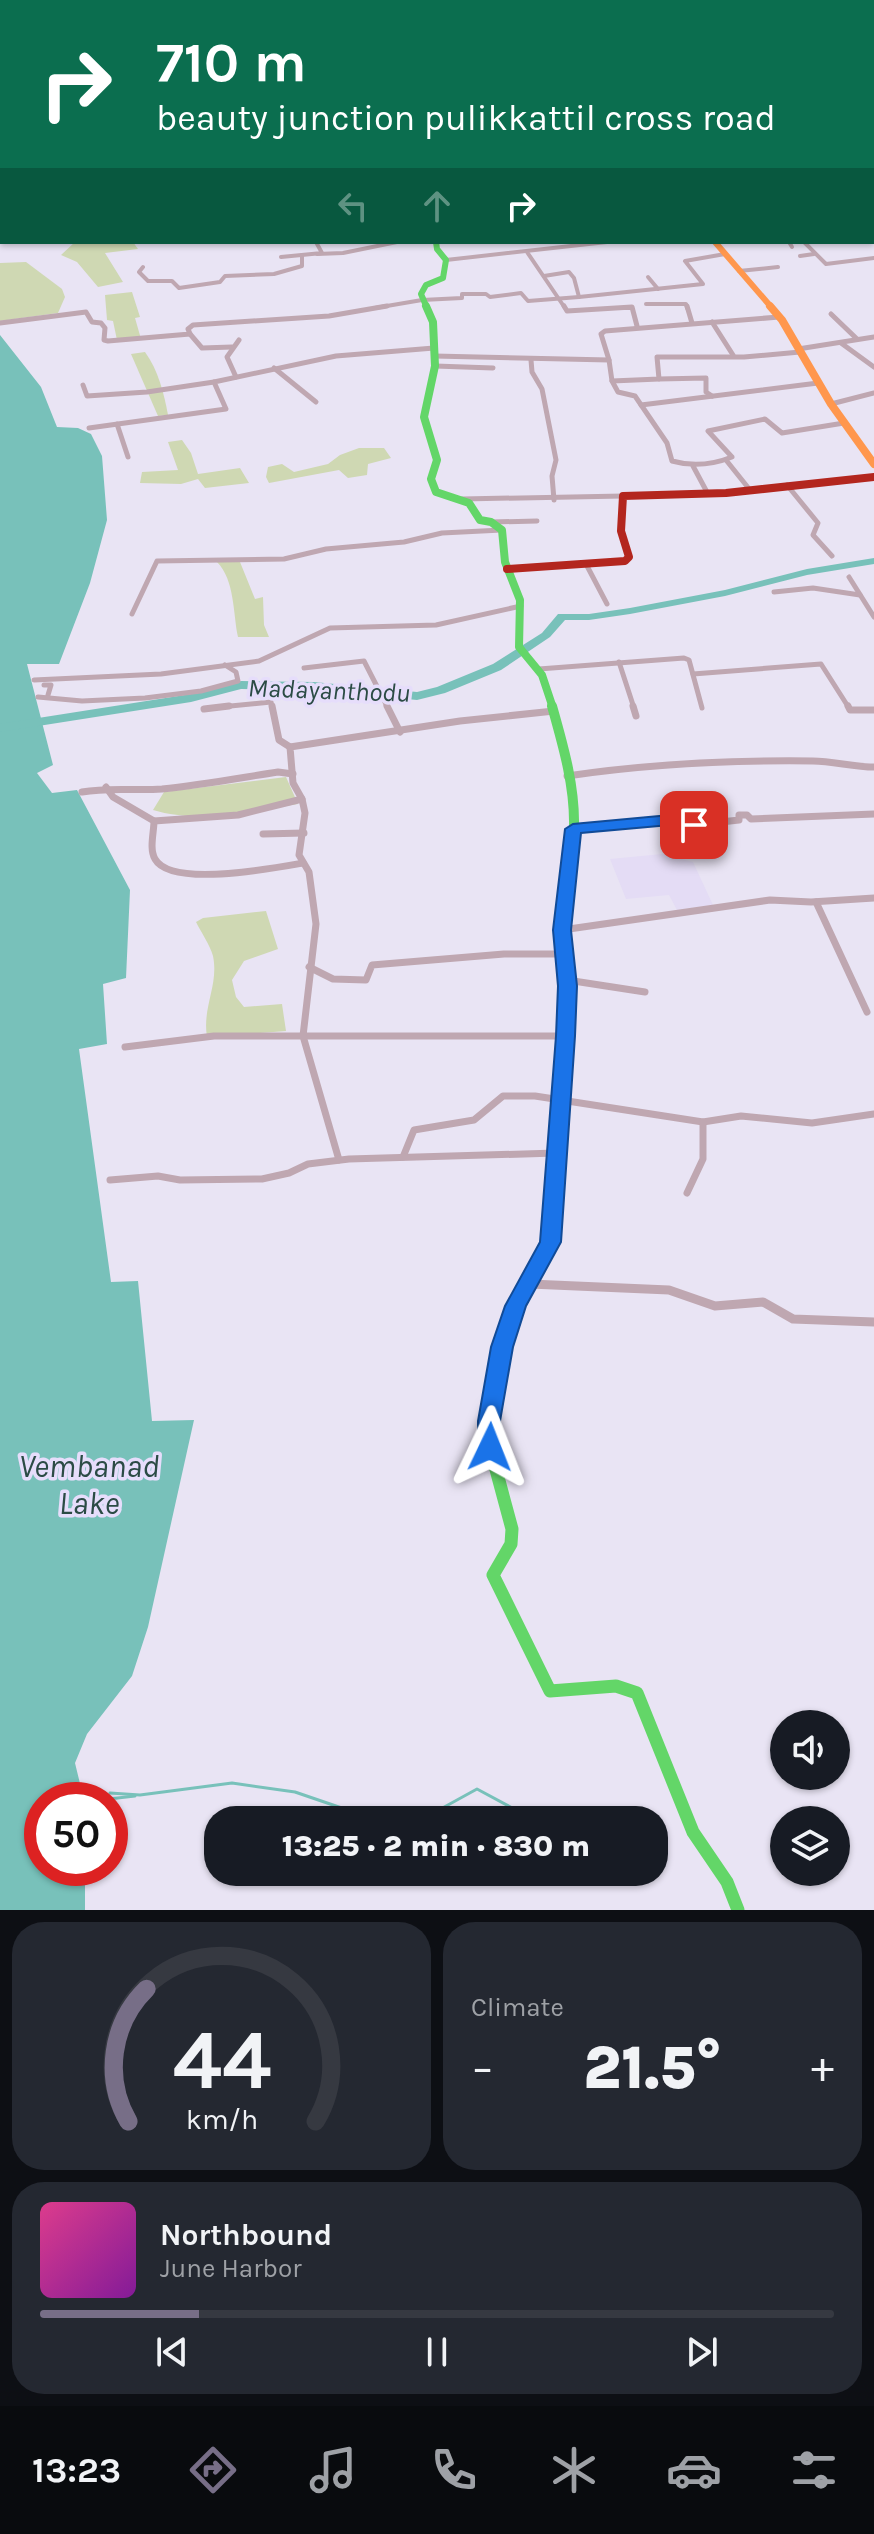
<!DOCTYPE html>
<html lang="en">
<head>
<meta charset="utf-8">
<style>
	:root { --surface:#171b24; --page:#242831; --text:#f1f3f6; --muted:#9ea1a6; --line:#363941; --accent:#776e87 }
	body { margin:0; font-family:Karla,sans-serif; background:var(--page); color:var(--text); height:100vh; display:flex; flex-direction:column; font-size:30px; white-space:nowrap }
	* { box-sizing:border-box; margin:0 }
	p { font-size:26px; color:var(--muted) }
	.icon { flex:none; width:44px; height:44px; fill:none; stroke:currentColor; stroke-width:2; stroke-linecap:round; stroke-linejoin:round }
	.map { position:relative; height:1910px; overflow:hidden }
	.drawer { display:flex; flex-direction:column; gap:12px; padding:12px; background:#0d0f14; flex:1 }
	.drawer>* { flex:none }
	.top-card { position:absolute; left:0px; top:0px; width:874px; height:244px; box-shadow:0 2px 6px #0004; background:#0b6e4f; color:#fff; overflow:hidden }
	.tools { position:absolute; left:770px; top:1710px; display:grid; gap:16px }
	.tools a { display:grid; place-items:center; width:80px; height:80px; border-radius:50%; background:var(--surface); box-shadow:0 2px 6px #0004; font-size:40px }
	.speed { position:absolute; left:24px; top:1782px; display:flex; gap:16px; font-size:40px; font-weight:700; text-align:center }
	.speed>* { display:grid; place-content:center; width:104px; height:104px; border-radius:50%; background:var(--surface); box-shadow:0 2px 6px #0004; line-height:1 }
	.speed .limit { border:12px solid #d22; background:#fff; color:#111 }
	.pin { position:absolute; display:grid; place-items:center; width:68px; height:68px; color:#fff; margin:-34px; border-radius:16px; box-shadow:0 4px 12px #0006 }
	.me { position:absolute; width:88px; margin:-44px; rotate:2deg; stroke-linejoin:round; filter:drop-shadow(0 0 6px #0008) }
	.turn { display:flex; align-items:center; gap:28px; height:168px; padding:0 24px; font-size:36px }
	.turn .icon { width:104px; height:104px; stroke-width:2.5 }
	.turn b { display:block; font-size:56px; line-height:68px }
	.lanes { display:flex; align-items:center; height:76px; padding:0 24px; background:#0003; justify-content:center; gap:40px; direction:ltr }
	.lanes .off { opacity:.35 }
	.big { font-size:60px; font-weight:800; line-height:1.1 }
	.drawer .card { flex:1; display:flex; flex-direction:column; justify-content:center; gap:12px; min-width:0; padding:0 28px; border-radius:32px; background:var(--page) }
	.drawer .dial { align-items:center; gap:0 }
	.dial svg { height:208px; overflow:visible; fill:none; stroke:var(--line); stroke-width:7; stroke-linecap:round; text-anchor:middle }
	.dial text { fill:var(--text); stroke:none }
	.song { display:flex; align-items:center; gap:24px }
	.cover { width:96px; height:96px; border-radius:12px; background:linear-gradient(135deg,hsl(330 70% 55%),hsl(290 70% 35%)) }
	.played { height:8px; border-radius:4px; background:linear-gradient(90deg,var(--accent) 20%,var(--line) 20%) }
	.keys { display:flex; justify-content:space-around; direction:ltr }
	.heat { display:flex; justify-content:space-between; align-items:center; font-size:44px; direction:ltr }
	.drawer .tiles { flex:1; display:grid; gap:12px; grid-template-columns:1fr 1fr }
	.card:last-child { grid-column:span 2 }
	.trip { position:absolute; left:204px; top:1806px; width:464px; height:80px; border-radius:32px; background:var(--surface); box-shadow:0 2px 6px #0004; font-weight:800; line-height:80px; text-align:center }
	.menu { display:flex; height:128px; justify-content:space-around; align-items:center; background:#090b0e; color:var(--muted) }
	.menu .icon { width:56px; height:56px }
	.menu .on { color:var(--accent) }
	.menu b { font-size:36px; color:var(--text) }
	.map>svg:first-child { display:block }
	.built { fill:#e4dcf5 }
	.green { fill:#cfd8b3 }
	.water { fill:#78c1ba }
	.lines { fill:none; stroke-linecap:round; stroke-linejoin:round }
	.stream { stroke:#78c1ba; stroke-width:3 }
	.river { fill:#78c1ba; fill-rule:evenodd }
	.street-far3 { stroke:#bfa7b1; stroke-width:4 }
	.street-far2 { stroke:#bfa7b1; stroke-width:5 }
	.street-far1 { stroke:#bfa7b1; stroke-width:7 }
	.street { stroke:#bfa7b1; stroke-width:9 }
	.fast-far3 { stroke:#63d668; stroke-width:6 }
	.fast-far2 { stroke:#63d668; stroke-width:8 }
	.fast-far1 { stroke:#63d668; stroke-width:10 }
	.fast { stroke:#63d668; stroke-width:13 }
	.slow-far1 { stroke:#ff974d; stroke-width:6 }
	.slow { stroke:#ff974d; stroke-width:8 }
	.jam-far2 { stroke:#b3261e; stroke-width:8 }
	.jam-far1 { stroke:#b3261e; stroke-width:10 }
	.jam { stroke:#b3261e; stroke-width:13 }
	.route { fill:#1a73e8; stroke:#114b97; stroke-width:2 }
	.labels { text-anchor:middle; stroke-width:7; stroke-linejoin:round; paint-order:stroke }
	.water-label { font-size:26px; font-style:italic; fill:#2b4b45; stroke:#e6ddfb }
	.near-water-label { font-size:32px; font-style:italic; fill:#2b4b45; stroke:#e6ddfb }
</style>
</head>
<body>
<div class="map">
<svg width="874" height="1910" viewBox="0 0 874 1910">
	<rect width="100%" height="100%" fill="#e9e4f4"/>
	<path class="built" d="M662 854 693 862 713 905 677 910 669 895 626 899 610 859Z"/>
	<g class="green">
		<path d="M75 242H133L138 249 105 253 123 282 98 287 77 262 61 255Z"/>
		<path d="M26 262 62 289 65 297 58 313 0 321V263Z"/>
		<path d="M132 292 140 317 135 318 141 339 117 340 113 321 107 320 105 295Z"/>
		<path d="M145 352C158 370 164 393 168 415L158 416 131 354Z"/>
		<path d="M182 440 191 453 198 474 240 468 249 483 205 488 198 479 181 484 140 483 142 472 178 470 168 442Z"/>
		<path d="M359 448H384L391 458 368 464 367 475 348 478 339 470 269 483 266 477 268 467 282 464 294 472 328 464 340 455Z"/>
		<path d="M217 562H240L255 599 263 597 264 625 269 637H238C233 614 235 580 217 562Z"/>
		<path d="M286 777 298 804C251 811 200 824 153 810L164 792Z"/>
		<path d="M266 911 278 949 244 961 232 980 236 997 244 1007 282 1004 286 1031 207 1037C202 1007 219 985 213 956 210 945 201 932 196 922L203 918Z"/>
	</g>
	<path class="water" d="M0 335 41 387 57 427 78 428 91 434 102 456 107 520 90 583 59 664H27L53 765 37 773 52 793 77 790 130 890 126 978 103 984 107 1044 79 1049 111 1282 138 1281 152 1421 194 1420 148 1627 132 1676 87 1734 75 1763 84 1800H42V1868H85V1910H0Z"/>
	<g class="lines">
		<g class="stream">
			<path d="M110 1793 140 1795 232 1783 295 1792 371 1818 437 1811 477 1789 531 1818 537 1812 561 1819 585 1809 618 1811"/>
			<path d="M100 1800 135 1796"/>
		</g>
		<path class="river" d="M874 558V564L807 575 725 596 630 614 589 620H565L550 637 501 670 445 693 417 700 314 690 241 689 191 702 0 732V724L191 694 241 681 314 682 417 692 437 687 493 664 542 633 558 614H589L630 608 725 590 807 569Z"/>
		<g class="street-far3">
			<path d="M478 0 481 2"/>
			<path d="M518 0 521 2"/>
			<path d="M201 2 223 0"/>
			<path d="M349 2H361"/>
			<path d="M610 2 635 0"/>
			<path d="M826 2 831 0"/>
			<path d="M789 242 792 247"/>
			<path d="M804 242 826 264 874 258"/>
			<path d="M527 252 565 308"/>
			<path d="M317 254 343 253 397 242"/>
			<path d="M800 256 814 254"/>
			<path d="M281 257 322 253 316 242"/>
			<path d="M446 260 607 242"/>
			<path d="M143 267 139 272 148 281H172L179 288 220 282 225 276 274 274 302 266V255"/>
			<path d="M739 271 778 267"/>
			<path d="M648 277 658 289"/>
			<path d="M579 297 703 284 685 261 725 254"/>
			<path d="M646 304H686L687 308"/>
			<path d="M375 308 422 300 462 298V294H486L490 297 521 293 528 301 579 297 574 278 569 272 544 276"/>
			<path d="M615 308H632"/>
		</g>
		<g class="street-far2">
			<path d="M564 306 567 311 632 307 637 326"/>
			<path d="M687 306 692 323"/>
			<path d="M831 314 857 339"/>
			<path d="M712 322 733 355"/>
			<path d="M0 323 86 312 92 322 101 323 105 328 104 340 108 341 190 334 188 329 193 325 329 316 387 306"/>
			<path d="M190 334 202 348 232 347"/>
			<path d="M841 343 874 367"/>
			<path d="M798 349 874 337"/>
			<path d="M434 356 609 360 612 381 659 379 657 357H744L800 352"/>
			<path d="M531 360 532 372 542 389 556 460 552 476 554 500"/>
			<path d="M609 360 601 334 605 331 779 317"/>
			<path d="M435 366 493 368"/>
			<path d="M274 368 316 402"/>
			<path d="M236 377 227 357 239 340"/>
			<path d="M659 379 706 378V392L712 396"/>
			<path d="M612 381 618 392 635 396 667 443 672 461C693 467 712 465 732 457L708 431 765 419 782 433 844 423"/>
			<path d="M83 385 87 396 147 392 214 382"/>
			<path d="M831 404 874 393"/>
			<path d="M641 405 818 383"/>
			<path d="M117 424 128 457"/>
			<path d="M89 428 226 409 214 382 336 356 434 348"/>
			<path d="M726 460 750 490"/>
			<path d="M693 466 708 494"/>
			<path d="M787 485 818 523 813 535 832 556"/>
			<path d="M462 499 623 496"/>
			<path d="M491 522 537 521"/>
			<path d="M586 564 607 604"/>
			<path d="M849 577 874 617"/>
			<path d="M774 592 813 588 860 595"/>
			<path d="M132 614 157 561 284 559 326 549 404 542 442 533 502 530"/>
			<path d="M619 662 634 708"/>
			<path d="M304 668 364 661 388 708"/>
			<path d="M539 669 684 658 689 660 702 708"/>
			<path d="M693 674 821 664 849 708"/>
			<path d="M34 680 161 674 259 661 330 628 436 625 521 606"/>
			<path d="M44 685H51L48 695"/>
			<path d="M38 697 82 701 145 698 201 691 238 681 236 672 225 665"/>
			<path d="M210 708 271 702 272 708"/>
		</g>
		<g class="street-far1">
			<path d="M272 706 279 740 290 747"/>
			<path d="M387 706 400 732"/>
			<path d="M633 706 636 716"/>
			<path d="M848 706 850 710H874"/>
			<path d="M204 709 229 706"/>
			<path d="M554 711 460 721 290 747 293 783 302 799 305 813 299 855 309 872 316 924 303 1036H565"/>
			<path d="M567 776C648 764 731 760 813 761 833 761 853 767 874 767"/>
			<path d="M106 787 113 797 154 821C154 832 149 849 155 859 171 888 275 868 303 863"/>
			<path d="M82 792C109 787 134 791 162 789 201 785 239 778 278 772L293 774"/>
			<path d="M154 821 238 815 302 799"/>
			<path d="M573 829 670 820 694 825 739 820V815H747L751 819 874 814"/>
			<path d="M263 834 304 833"/>
			<path d="M816 902 867 1012"/>
			<path d="M562 930 770 900 811 902 874 898"/>
			<path d="M309 967 333 979 366 980 372 965 504 954H565"/>
			<path d="M567 980 645 992"/>
			<path d="M125 1047 214 1036H303L339 1160"/>
			<path d="M403 1157 414 1130 474 1120 503 1096H535L703 1122 741 1116 812 1123 874 1114"/>
			<path d="M110 1180 158 1176 180 1180 262 1179 289 1173 308 1164 349 1159 556 1153"/>
			<path d="M687 1193 703 1159V1122"/>
		</g>
		<path class="street" d="M530 1284 669 1290 715 1306 763 1302 793 1319 874 1322"/>
		<g class="fast-far3">
			<path d="M541 2 552 0"/>
			<path d="M427 308 421 294 426 285 443 278 446 260 437 249 436 242"/>
		</g>
		<path class="fast-far2" d="M426 306 433 322 435 366 424 417 437 460 431 479 436 492 469 503 480 520 491 522 502 530 505 562 520 600 519 647 542 675 553 708"/>
		<path class="fast-far1" d="M552 706C563 745 575 786 574 827 573 870 563 913 564 956"/>
		<path class="fast" d="M545 1251 507 1331 492 1399 491 1451 512 1529 511 1544 493 1575 550 1691 616 1686 637 1693 693 1832 727 1882 738 1910"/>
		<g class="slow-far1">
			<path d="M8 0 12 2"/>
			<path d="M715 242 772 308"/>
		</g>
		<path class="slow" d="M770 306 782 320 831 404 874 464"/>
		<path class="jam-far2" d="M507 569 625 561 629 557 621 531 623 496 726 493 874 477"/>
		<path class="jam-far1" d="M550 1230 567 986 564 956"/>
		<path class="jam" d="M545 1251 551 1228"/>
	</g>
	<path class="route" d="M670 815 700 822 702 825 694 831 670 825 581 833 571 930 577 986 575 1036 561 1242 526 1306 513 1347 500 1421 501 1447 498 1454 490 1457 482 1454 478 1447V1421L491 1347 505 1306 540 1242 556 1036 558 986 553 930 565 829 573 824Z"/>
	<g class="labels">
		<g class="water-label">
			<text transform="translate(329 690) rotate(2)" y="9">Madayanthodu</text>
		</g>
		<g class="near-water-label">
			<text x="89" y="1477">Vembanad<tspan x="89" dy="37">Lake</tspan></text>
		</g>
	</g>
</svg>
<div class="tools">
<a><svg class="icon" aria-label="sound" viewBox="0 0 24 24"><path d="M4 9h4l5-4v14l-5-4H4zM17 9q2 3 0 6"/></svg></a>
<a><svg class="icon" aria-label="layers" viewBox="0 0 24 24"><path d="M12 4l9 5-9 5-9-5zM3 14l9 5 9-5"/></svg></a>
</div>
<div class="speed"><div class="limit">50</div></div>
<div class="pin" style="left:694px;top:825px;background:#d93025"><svg class="icon" aria-label="arrive" viewBox="0 0 24 24"><path d="M6 21V4h12l-3 4 3 4H6"/></svg></div>
<svg class="me" style="left:490px;top:1447px" viewBox="-20 -20 40 40"><path d="M0-17L14 15 0 8-14 15z" fill="#1a73e8" stroke="#fff" stroke-width="4"/></svg>
<div class="trip">13:25 · 2 min · 830 m</div>
<div class="top-card">
<div class="turn"><svg class="icon" aria-label="right" viewBox="0 0 24 24"><path d="M7 20v-9h11M14 6l5 5-5 5"/></svg><div><b>710 m</b>beauty junction pulikkattil cross road</div></div>
<div class="lanes"><svg class="icon off" aria-label="left" viewBox="0 0 24 24"><path d="M17 20v-9H6M10 6l-5 5 5 5"/></svg><svg class="icon off" aria-label="ahead" viewBox="0 0 24 24"><path d="M12 20V5M6 11l6-6 6 6"/></svg><svg class="icon" aria-label="right" viewBox="0 0 24 24"><path d="M7 20v-9h11M14 6l5 5-5 5"/></svg></div>
</div>
</div>
<section class="drawer">
<div class="tiles">
<div class="card dial"><svg viewBox="0 0 100 80">
<path d="M14 69A42 42 0 1 1 86 69"/>
<path d="M14 69A42 42 0 0 1 21 18" stroke="#776e87"/>
<text x="50" y="56" font-size="32" font-weight="700">44</text>
<text x="50" y="72" font-size="11">km/h</text>
</svg></div>
<div class="card"><p>Climate</p>
<div class="heat"><a>−</a><b class="big">21.5°</b><a>+</a></div>
</div>
<div class="card">
<div class="song"><i class="cover"></i><div><b>Northbound</b><p>June Harbor</p></div></div>
<div class="played"></div>
<div class="keys"><svg class="icon" aria-label="previous" viewBox="0 0 24 24"><path d="M18 5L8 12l10 7zM5 5v14"/></svg><svg class="icon" aria-label="pause" viewBox="0 0 24 24"><path d="M8 5v14M16 5v14"/></svg><svg class="icon" aria-label="next" viewBox="0 0 24 24"><path d="M6 5l10 7-10 7zM19 5v14"/></svg></div>
</div>
</div>
</section>
<nav class="menu">
<b>13:23</b>
<svg class="icon on" aria-label="directions" viewBox="0 0 24 24"><path d="M12 3l9 9-9 9-9-9zM9 14v-3h6M13 9l2 2-2 2"/></svg>
<svg class="icon" aria-label="music" viewBox="0 0 24 24"><path d="M9 18V5l10-2v13"/><circle cx="6" cy="18" r="3"/><circle cx="16" cy="16" r="3"/></svg>
<svg class="icon" aria-label="phone" viewBox="0 0 24 24"><path d="M5 4h4l2 5-3 2q2 4 5 5l2-3 5 2v4C11 20 4 13 5 4z"/></svg>
<svg class="icon" aria-label="climate" viewBox="0 0 24 24"><path d="M12 3v18M4 7l16 10M4 17L20 7"/></svg>
<svg class="icon" aria-label="car" viewBox="0 0 24 24"><path d="M5 17H2v-5l4-1 3-4h7l3 4 3 1v5h-3M9 17h6M6 11h13"/><circle cx="7" cy="17" r="2"/><circle cx="17" cy="17" r="2"/></svg>
<svg class="icon" aria-label="filters" viewBox="0 0 24 24"><path d="M4 7h16M4 17h16"/><circle cx="9" cy="7" r="2"/><circle cx="15" cy="17" r="2"/></svg>
</nav>
</body>
</html>
